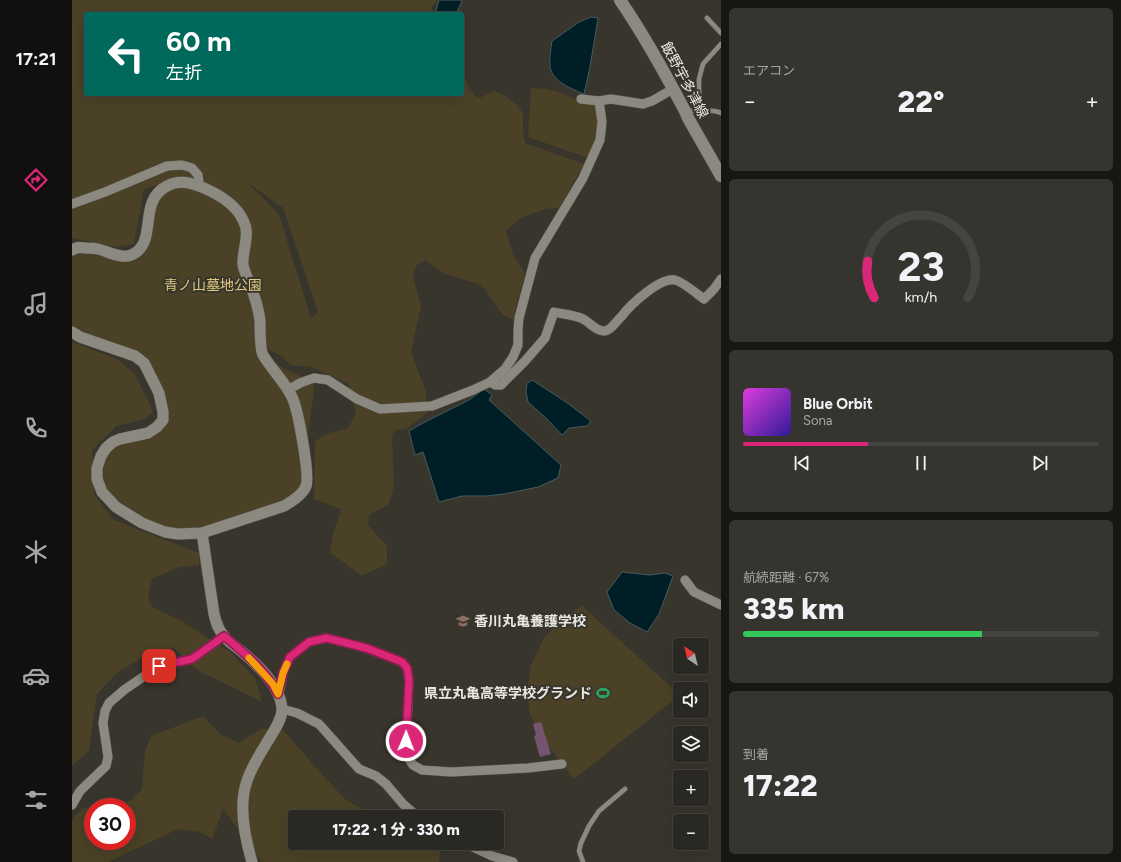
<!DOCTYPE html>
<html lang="ja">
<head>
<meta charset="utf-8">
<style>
	:root { --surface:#2a2822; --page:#36342f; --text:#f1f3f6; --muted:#a5a6a5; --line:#464440; --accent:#db2777 }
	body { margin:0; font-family:Figtree,"Noto Sans JP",sans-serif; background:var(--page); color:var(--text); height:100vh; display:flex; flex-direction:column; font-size:15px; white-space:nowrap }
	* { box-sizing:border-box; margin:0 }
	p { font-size:13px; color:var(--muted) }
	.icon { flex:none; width:22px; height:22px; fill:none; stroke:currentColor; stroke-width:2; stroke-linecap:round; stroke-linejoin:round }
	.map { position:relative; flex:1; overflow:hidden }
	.panel { display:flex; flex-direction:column; gap:8px; padding:8px; background:#171613; width:400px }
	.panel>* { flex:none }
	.guide { position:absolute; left:12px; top:12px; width:380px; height:84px; border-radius:4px; box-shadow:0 4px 16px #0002,0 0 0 1px var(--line); background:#00695c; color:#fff; overflow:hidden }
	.needle { width:26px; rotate:325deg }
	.buttons { position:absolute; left:601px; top:638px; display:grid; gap:8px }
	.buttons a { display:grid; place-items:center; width:36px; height:36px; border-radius:4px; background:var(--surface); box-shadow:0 4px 16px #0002,0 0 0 1px var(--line); font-size:20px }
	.speed { position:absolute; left:12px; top:798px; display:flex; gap:8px; font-size:20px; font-weight:700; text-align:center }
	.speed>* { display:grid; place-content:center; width:52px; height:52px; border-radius:50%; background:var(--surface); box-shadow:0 4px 16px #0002,0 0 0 1px var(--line); line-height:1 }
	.speed .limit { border:6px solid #d22; background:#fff; color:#111 }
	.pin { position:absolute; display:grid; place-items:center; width:34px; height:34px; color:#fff; margin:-17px; border-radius:8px; box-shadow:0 2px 6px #0006 }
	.me { position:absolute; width:44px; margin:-22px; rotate:1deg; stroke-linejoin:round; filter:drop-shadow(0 0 3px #0008) }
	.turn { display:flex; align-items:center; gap:14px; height:84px; padding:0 16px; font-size:18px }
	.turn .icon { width:52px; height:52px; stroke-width:2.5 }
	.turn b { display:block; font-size:28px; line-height:34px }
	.big { font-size:30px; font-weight:800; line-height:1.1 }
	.panel .widget { flex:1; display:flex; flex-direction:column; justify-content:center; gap:6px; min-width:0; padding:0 14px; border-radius:6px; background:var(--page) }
	.panel .dial { align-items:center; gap:0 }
	.dial svg { height:104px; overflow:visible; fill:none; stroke:var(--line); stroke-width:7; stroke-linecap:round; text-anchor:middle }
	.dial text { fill:var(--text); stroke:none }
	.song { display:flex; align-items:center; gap:12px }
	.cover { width:48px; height:48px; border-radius:6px; background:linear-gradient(135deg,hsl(300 70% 55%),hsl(250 70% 35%)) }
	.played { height:4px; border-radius:2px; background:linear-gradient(90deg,var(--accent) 35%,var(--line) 35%) }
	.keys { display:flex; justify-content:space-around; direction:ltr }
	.heat { display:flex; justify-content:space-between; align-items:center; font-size:22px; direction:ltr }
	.charge { height:6px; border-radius:3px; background:linear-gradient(90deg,#34c759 67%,var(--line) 0) }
	.trip { position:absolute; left:216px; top:810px; width:216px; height:40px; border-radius:4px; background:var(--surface); box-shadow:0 4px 16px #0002,0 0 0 1px var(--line); font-weight:800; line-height:40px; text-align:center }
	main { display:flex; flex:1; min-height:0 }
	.tabs { display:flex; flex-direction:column; width:72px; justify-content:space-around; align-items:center; background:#11100e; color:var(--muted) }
	.tabs .icon { width:28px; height:28px }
	.tabs .on { color:var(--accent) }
	.tabs b { font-size:18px; color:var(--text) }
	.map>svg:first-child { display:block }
	.green { fill:#4a4126; fill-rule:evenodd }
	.water { fill:#001e25; stroke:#465b5e }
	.building { fill:#765371 }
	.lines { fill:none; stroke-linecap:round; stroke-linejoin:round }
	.service-casing { stroke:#54524b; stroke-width:5.5 }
	.minor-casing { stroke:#54524b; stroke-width:10 }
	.tertiary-casing { stroke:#54524b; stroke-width:12 }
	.secondary-casing { stroke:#54524b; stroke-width:13 }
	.service { stroke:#8b8980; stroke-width:4.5 }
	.minor { stroke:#8b8980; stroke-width:9 }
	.tertiary { stroke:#8b8980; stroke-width:11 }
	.secondary { stroke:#8b8980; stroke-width:12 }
	.route-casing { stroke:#8e194d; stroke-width:10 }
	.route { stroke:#db2777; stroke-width:7 }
	.slow { stroke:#f59e0b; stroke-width:7 }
	.labels { text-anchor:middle; stroke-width:4; stroke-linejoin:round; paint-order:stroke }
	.street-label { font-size:14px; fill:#e9e8e3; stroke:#38352d }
	.park-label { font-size:14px; fill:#dfc87f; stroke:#38352d }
	.poi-label { font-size:14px; font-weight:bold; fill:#e9e8e3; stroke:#38352d; text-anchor:start }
</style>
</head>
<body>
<main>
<nav class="tabs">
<b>17:21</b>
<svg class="icon on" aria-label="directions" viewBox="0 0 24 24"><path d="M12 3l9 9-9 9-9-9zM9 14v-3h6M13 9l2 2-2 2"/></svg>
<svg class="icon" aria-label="music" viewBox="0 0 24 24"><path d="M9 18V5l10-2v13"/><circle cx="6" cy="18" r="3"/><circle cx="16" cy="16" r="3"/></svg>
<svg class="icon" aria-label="phone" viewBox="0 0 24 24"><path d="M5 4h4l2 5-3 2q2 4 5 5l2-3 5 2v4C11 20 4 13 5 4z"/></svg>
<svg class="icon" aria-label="climate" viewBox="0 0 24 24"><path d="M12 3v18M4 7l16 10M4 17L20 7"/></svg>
<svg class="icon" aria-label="car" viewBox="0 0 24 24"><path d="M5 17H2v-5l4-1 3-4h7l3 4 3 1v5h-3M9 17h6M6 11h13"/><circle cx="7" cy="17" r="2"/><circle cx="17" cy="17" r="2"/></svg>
<svg class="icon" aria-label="filters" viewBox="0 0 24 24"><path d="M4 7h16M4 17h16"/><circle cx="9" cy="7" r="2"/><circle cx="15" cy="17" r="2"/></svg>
</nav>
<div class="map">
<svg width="649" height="862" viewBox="0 0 649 862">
	<rect width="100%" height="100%" fill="#38352d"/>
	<g class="green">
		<path d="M0 0H365L360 7 361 14H14V94H390V75L402 95 407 98 423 91 433 96 445 105 451 113V132L453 143 512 164 487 208 474 209 450 217 434 231 441 255 453 273 441 320 430 314 410 285 373 274 353 260 344 266 341 277 349 306 339 352 354 392 355 413 334 429 324 430 320 435 322 486 316 505 297 515 296 525 315 546V564L290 576 258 552 261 535 269 509 242 499 243 441 257 433 275 429 284 414 276 383 239 367 219 365 209 356 196 349 195 354C205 368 224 374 240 381L242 390 235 441 234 492 176 523 147 534 123 540 105 539 76 532 53 518 22 481V494L42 520 127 553V565L107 567 80 579 76 597 80 607 108 620 158 652 183 678 190 702 125 670 102 648 84 650 47 671 25 694 17 751 0 766V342L45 359 63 374 81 411 73 419 44 426 20 450 21 465 37 439 45 434 75 429 87 418 85 397 67 363 0 337V245L14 242 50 253 66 247 89 184 72 189 62 244 45 247 0 238ZM173 181 211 208 246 312 239 318 207 215 192 199Z"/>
		<path d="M459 88 474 89 487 92 506 100 524 104 526 123V138L516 158 456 137Z"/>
		<path d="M510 606 608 695 502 779 470 738 458 715 455 692 459 665 471 640 487 621Z"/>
		<path d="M131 716 148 734 167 743 189 729H210L246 770 274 800 305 817H223V843H369L367 862H190L151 809 140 839 128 832 106 829 36 862H0V820L10 809 38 801H58L70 789 73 751 79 736ZM21 807H55V841H21Z"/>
	</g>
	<g class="water">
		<path d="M367 0H388L390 1 384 14H367L364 11Z"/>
		<path d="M519 17 526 18 518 67 512 94C500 89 481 82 478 67 477 60 479 48 480 41L507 22Z"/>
		<path d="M460 380 494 402 519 421 515 426 497 428 490 435 475 419 456 402 454 391 455 384Z"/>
		<path d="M412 389 420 395 417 400 489 465 486 478 466 487 432 494 414 496H390L367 502 351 452 343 455 337 431 351 423 397 400Z"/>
		<path d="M550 572 578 575 593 573 601 576 587 614 575 632 558 623 542 610 535 592Z"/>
	</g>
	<path class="building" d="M469 722 479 754 468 757 462 736 464 735 461 724Z"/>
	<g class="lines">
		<g class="service-casing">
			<g id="service">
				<path d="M635 18 649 33"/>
				<path d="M615 111C624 111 642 109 649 113"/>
				<path d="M627 111V79L631 64 649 44"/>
				<path d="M511 862 507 851 509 843 517 826 527 811 553 789"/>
			</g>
		</g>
		<g class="minor-casing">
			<g id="minor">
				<path d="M509 99 527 101 539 99 571 104 580 101 601 89"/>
				<path d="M0 204 33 192 95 166 110 165 120 168 126 175 127 182 126 186"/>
				<path d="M418 382 423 385H429L453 361 473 338 482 312C490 314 501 315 509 318 517 321 524 332 533 331 540 330 544 321 549 317 558 305 588 277 603 280 611 282 625 294 632 299L642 289 649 279"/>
				<path d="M216 390 228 383 242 378 256 380 285 399 308 409 360 406 401 390 418 382 433 369 441 357 446 345V330L447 318 463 258 511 178 528 140 530 122 527 101"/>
				<path d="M613 580 622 592 649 605"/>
				<path d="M207 694 211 673 218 657 237 642 254 638 271 642 294 648 315 656 330 662 335 668 337 681 334 750 337 759 341 765 350 770 379 772 456 768 490 764"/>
				<path d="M210 709 225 713 247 724 287 769 304 776 314 784 331 804 346 817"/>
				<path d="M0 805 8 791 34 766 36 757 31 723 33 711 37 703 52 690 87 666 120 659 152 636"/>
				<path d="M392 843 420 856 441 862"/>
			</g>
		</g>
		<g class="tertiary-casing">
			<g id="tertiary">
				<path d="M0 250C5 247 8 247 14 248 18 248 22 248 26 249 38 252 52 261 63 253 85 239 66 201 95 186 107 179 120 183 132 188 148 195 164 205 171 220 172 223 174 226 174 229 176 240 170 253 171 265 172 270 175 277 177 282 182 294 186 306 188 320 188 327 188 350 191 355 200 370 213 382 220 397 226 409 238 475 234 486 231 495 219 502 212 506L130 533 106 534 93 532 70 523 44 507 30 492 25 479V468L29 456 34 448 41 442 48 439 76 433 85 427 91 420V412L87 393 72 363 63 356 8 337 0 332"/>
				<path d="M130 533 142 614C144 622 146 630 152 636 156 642 163 646 168 650 185 664 208 685 210 708 211 719 200 734 194 744 187 756 179 768 175 781 166 805 173 838 180 862"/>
			</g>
		</g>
		<g class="secondary-casing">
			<path id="secondary" d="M548 0C572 35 593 73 613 111L616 118 649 176"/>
		</g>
		<use href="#service" class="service"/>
		<use href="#minor" class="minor"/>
		<use href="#tertiary" class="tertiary"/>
		<use href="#secondary" class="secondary"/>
	</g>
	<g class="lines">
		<g class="route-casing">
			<path id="route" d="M87 666 120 659 152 636C172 653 194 670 206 694L211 673 218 657 237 642 254 638 271 642 294 648 315 656 330 662 335 668 337 680 334 741"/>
		</g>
		<use href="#route" class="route"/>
		<path class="slow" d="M177 658 201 684 206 694 211 673 215 664"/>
	</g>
	<defs>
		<g id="school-bare" transform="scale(1.08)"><path d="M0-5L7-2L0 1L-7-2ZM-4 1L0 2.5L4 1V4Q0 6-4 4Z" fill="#8d6e63" stroke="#38352d" stroke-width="2.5" paint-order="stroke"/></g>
		<g id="stadium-bare" transform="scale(1.08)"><path d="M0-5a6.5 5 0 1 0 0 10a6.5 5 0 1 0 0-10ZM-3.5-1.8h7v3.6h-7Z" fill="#2e9e5b" stroke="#38352d" stroke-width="2.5" paint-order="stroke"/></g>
	</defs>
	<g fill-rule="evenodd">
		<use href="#school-bare" x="391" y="621"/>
		<use href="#stadium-bare" x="531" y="693"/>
	</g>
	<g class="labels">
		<g class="street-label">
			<text transform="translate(613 80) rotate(62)" y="5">飯野宇多津線</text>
		</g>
		<g class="park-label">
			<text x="141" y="290">青ノ山墓地公園</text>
		</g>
		<g class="poi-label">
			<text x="402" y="626">香川丸亀養護学校</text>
			<text x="520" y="698" text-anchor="end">県立丸亀高等学校グランド</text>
		</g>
	</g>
</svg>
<div class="buttons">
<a><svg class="needle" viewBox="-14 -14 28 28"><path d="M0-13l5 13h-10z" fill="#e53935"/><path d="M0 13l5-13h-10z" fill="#a5a6a5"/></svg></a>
<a><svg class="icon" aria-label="sound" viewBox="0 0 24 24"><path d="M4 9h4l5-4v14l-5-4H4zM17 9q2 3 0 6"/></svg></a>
<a><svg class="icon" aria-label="layers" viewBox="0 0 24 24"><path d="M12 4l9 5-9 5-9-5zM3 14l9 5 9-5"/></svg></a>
<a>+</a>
<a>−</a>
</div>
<div class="speed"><div class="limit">30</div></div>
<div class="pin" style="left:87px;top:666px;background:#d93025"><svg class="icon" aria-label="arrive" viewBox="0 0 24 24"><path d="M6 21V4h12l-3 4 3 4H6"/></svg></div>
<svg class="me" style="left:334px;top:741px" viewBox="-20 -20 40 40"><circle r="17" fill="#db2777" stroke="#fff" stroke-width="3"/><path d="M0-11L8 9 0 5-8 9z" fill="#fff"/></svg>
<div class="trip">17:22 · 1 分 · 330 m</div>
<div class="guide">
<div class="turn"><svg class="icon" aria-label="left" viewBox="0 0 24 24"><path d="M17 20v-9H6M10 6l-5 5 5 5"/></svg><div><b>60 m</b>左折</div></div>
</div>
</div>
<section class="panel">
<div class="widget"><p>エアコン</p>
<div class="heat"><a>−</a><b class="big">22°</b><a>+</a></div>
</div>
<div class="widget dial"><svg viewBox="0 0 100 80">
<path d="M14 69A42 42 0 1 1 86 69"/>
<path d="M14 69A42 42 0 0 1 9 41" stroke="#db2777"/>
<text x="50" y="56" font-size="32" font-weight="700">23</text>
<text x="50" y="72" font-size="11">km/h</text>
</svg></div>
<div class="widget">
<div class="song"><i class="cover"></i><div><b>Blue Orbit</b><p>Sona</p></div></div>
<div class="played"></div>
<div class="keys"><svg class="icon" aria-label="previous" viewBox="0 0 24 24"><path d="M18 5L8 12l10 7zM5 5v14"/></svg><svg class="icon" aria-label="pause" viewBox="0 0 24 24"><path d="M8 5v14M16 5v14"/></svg><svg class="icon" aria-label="next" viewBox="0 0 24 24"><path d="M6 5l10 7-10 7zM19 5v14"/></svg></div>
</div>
<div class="widget"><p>航続距離 · 67%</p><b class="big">335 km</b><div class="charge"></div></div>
<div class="widget"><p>到着</p><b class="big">17:22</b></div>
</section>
</main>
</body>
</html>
